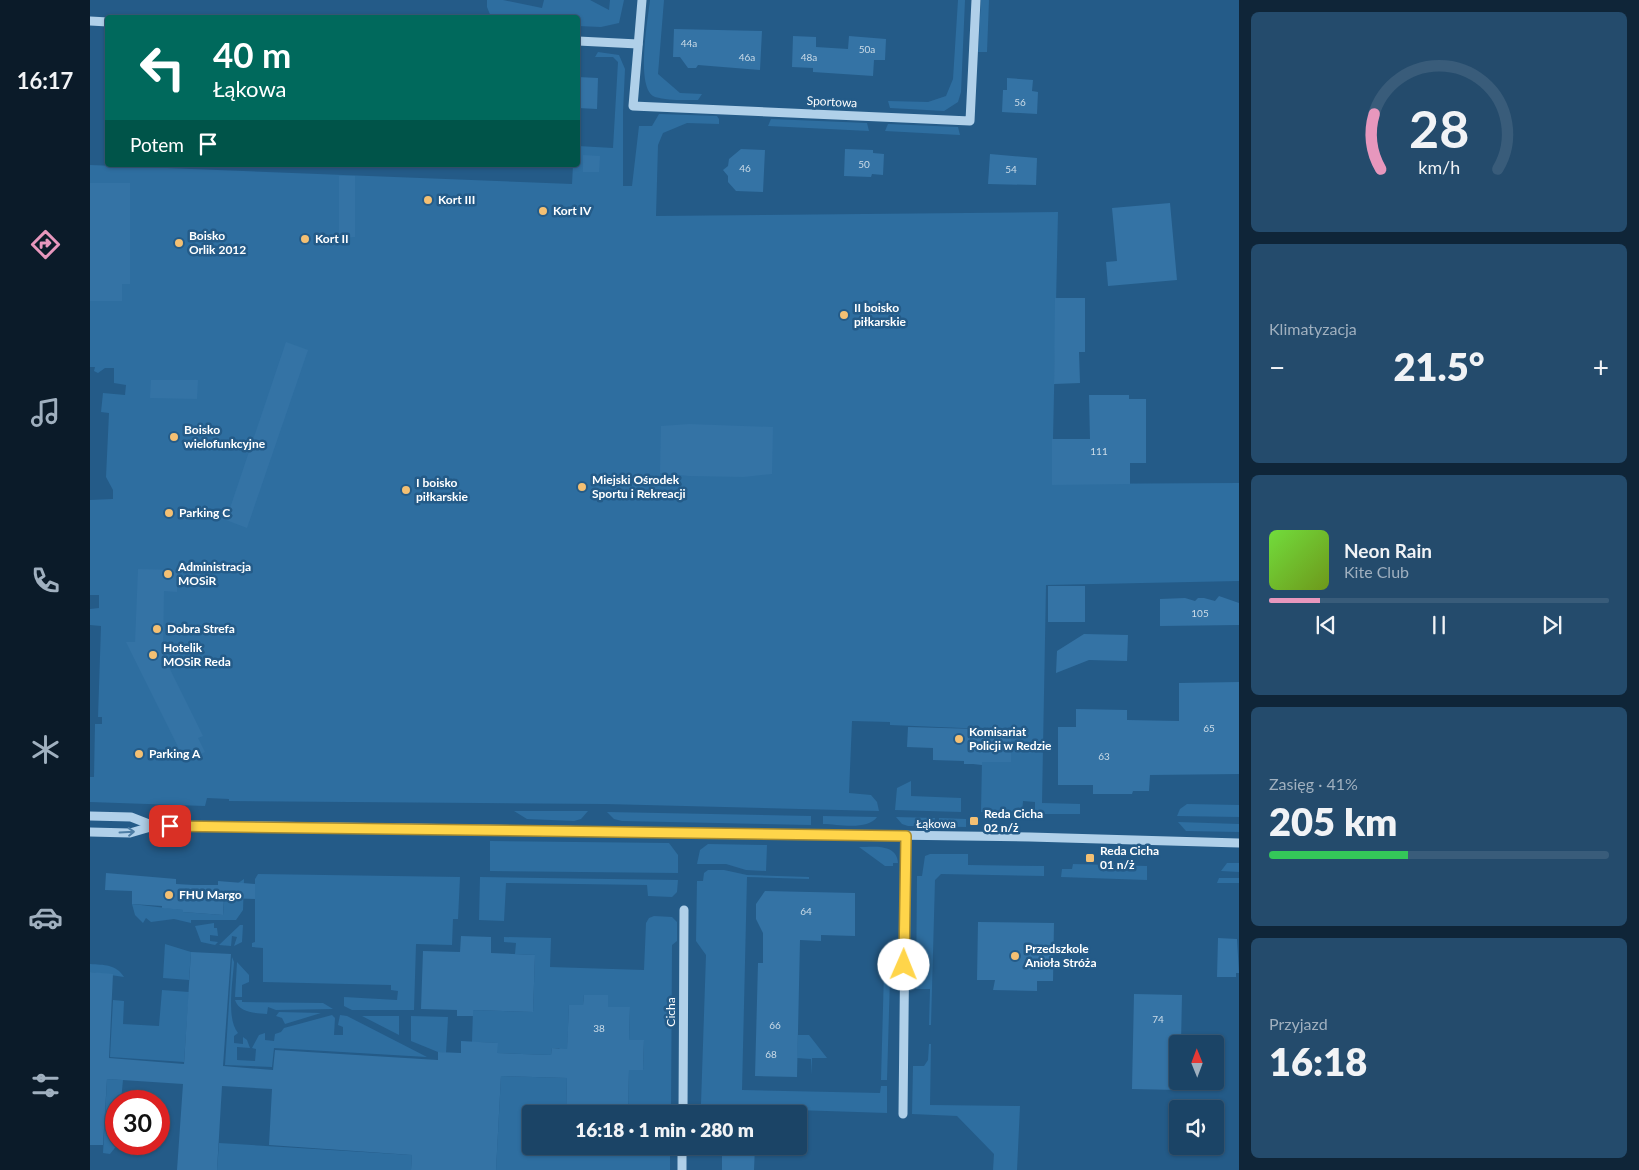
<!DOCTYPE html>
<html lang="pl">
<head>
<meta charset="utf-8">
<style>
	:root { --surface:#1b4466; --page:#244b6c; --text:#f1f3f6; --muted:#a0b0bf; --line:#395c7a; --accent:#e797bd }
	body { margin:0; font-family:Lato,sans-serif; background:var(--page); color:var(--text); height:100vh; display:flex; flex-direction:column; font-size:19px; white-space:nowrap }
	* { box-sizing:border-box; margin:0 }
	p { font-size:16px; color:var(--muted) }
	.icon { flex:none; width:28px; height:28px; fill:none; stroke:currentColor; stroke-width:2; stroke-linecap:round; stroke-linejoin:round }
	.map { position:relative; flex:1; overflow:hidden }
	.sheet { display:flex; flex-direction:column; gap:12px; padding:12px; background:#0f2538; width:400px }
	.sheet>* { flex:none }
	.guide { position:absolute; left:15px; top:15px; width:475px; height:152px; border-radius:5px; box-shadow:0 1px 4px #0004,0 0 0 1px var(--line); background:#00695c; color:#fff; overflow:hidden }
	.needle { width:32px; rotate:359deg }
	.buttons { position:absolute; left:1079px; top:1035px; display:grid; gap:10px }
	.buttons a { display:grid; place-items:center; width:55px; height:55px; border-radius:5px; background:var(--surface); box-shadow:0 1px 4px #0004,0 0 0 1px var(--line); font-size:25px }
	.speed { position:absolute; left:15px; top:1090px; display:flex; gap:10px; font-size:25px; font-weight:700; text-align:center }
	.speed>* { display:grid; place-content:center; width:65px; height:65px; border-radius:50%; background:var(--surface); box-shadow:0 1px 4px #0004,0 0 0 1px var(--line); line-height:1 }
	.speed .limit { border:8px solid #d22; background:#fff; color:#111 }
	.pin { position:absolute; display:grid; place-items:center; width:42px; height:42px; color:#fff; margin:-21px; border-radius:10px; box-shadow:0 2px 8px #0006 }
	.me { position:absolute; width:55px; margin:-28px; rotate:1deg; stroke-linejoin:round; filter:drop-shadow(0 0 4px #0008) }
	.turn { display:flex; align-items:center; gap:18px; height:105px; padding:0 25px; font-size:22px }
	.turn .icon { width:65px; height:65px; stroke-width:2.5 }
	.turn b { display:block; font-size:35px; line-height:42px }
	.then { display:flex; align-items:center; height:48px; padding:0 25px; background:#0003; gap:10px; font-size:19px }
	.big { font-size:38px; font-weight:800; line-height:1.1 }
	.sheet .card { flex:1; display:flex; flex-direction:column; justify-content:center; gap:8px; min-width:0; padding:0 18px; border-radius:8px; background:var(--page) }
	.sheet .dial { align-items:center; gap:0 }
	.dial svg { height:130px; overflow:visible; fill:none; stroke:var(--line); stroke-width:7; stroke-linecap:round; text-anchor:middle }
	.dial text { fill:var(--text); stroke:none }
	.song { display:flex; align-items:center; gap:15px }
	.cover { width:60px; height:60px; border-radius:8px; background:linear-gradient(135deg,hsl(100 70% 55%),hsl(80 70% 35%)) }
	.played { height:5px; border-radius:2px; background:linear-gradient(90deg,var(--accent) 15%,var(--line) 15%) }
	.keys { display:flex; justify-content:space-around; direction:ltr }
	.heat { display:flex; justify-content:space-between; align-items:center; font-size:28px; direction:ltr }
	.charge { height:8px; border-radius:4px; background:linear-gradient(90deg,#34c759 41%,var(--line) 0) }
	.trip { position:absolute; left:432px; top:1105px; width:285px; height:50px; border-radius:5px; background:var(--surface); box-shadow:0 1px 4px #0004,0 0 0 1px var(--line); font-weight:800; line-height:50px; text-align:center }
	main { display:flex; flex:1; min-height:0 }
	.tabs { display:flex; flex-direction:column; width:90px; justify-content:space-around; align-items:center; background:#0b1b29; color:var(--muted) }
	.tabs .icon { width:35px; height:35px }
	.tabs .selected { color:var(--accent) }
	.tabs b { font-size:22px; color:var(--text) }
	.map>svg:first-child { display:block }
	.green { fill:#2e6ea0 }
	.building { fill:#3473a5 }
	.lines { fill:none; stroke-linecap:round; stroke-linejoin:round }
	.minor { stroke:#b0d0e9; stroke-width:9 }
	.oneway { stroke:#4e7ea5 }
	.route-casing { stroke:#a68a30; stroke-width:12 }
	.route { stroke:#ffd54a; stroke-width:9 }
	.poi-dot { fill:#f4c073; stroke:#245b88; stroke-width:2 }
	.labels { text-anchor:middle; stroke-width:5; stroke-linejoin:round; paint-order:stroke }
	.number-label { font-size:10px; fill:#ccdce8 }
	.street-label { font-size:12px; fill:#fff; stroke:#245b88 }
	.poi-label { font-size:12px; font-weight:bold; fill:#fff; stroke:#245b88; text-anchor:start }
</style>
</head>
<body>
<main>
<nav class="tabs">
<b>16:17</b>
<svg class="icon selected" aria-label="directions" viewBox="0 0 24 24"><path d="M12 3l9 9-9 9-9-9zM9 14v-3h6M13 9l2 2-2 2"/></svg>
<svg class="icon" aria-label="music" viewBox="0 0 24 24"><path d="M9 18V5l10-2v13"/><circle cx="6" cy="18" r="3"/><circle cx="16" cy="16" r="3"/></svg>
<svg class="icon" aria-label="phone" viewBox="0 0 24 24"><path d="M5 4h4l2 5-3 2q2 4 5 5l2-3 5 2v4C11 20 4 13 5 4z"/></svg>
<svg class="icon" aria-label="climate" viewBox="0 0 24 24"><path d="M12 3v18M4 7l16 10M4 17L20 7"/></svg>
<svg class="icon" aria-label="car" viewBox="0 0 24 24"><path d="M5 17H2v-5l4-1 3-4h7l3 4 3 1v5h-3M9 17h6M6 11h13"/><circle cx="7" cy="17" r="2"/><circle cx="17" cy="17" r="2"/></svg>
<svg class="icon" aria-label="filters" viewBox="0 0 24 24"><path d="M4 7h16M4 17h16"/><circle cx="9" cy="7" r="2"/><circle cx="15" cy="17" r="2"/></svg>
</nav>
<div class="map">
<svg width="1149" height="1170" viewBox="0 0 1149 1170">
	<rect width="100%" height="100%" fill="#245b88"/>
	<g class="green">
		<path d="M397 0H413L452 8 454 0H500L519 10 520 0H534L529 23 511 27 488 26V18L401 17 397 7Z"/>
		<path d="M560 0H574L568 74 590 93 612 94 608 100C595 100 578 101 565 97 545 89 558 19 560 0Z"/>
		<path d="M868 0H875L871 92 868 102 854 111 800 108 798 101 838 102 856 96 863 79Z"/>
		<path d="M891 0H899L897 52H888Z"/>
		<path d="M508 52 529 55 535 69 533 112V186H542L549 126H562L569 114 627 116 629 119V124L597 123 573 133 568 145 566 216 968 212 962 484 1149 483V581L956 585 952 803 990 804V814H945V802L933 801 932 813 891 812 892 761 920 762 921 730 800 725V722L762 721 759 793 781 795 787 802 789 811 515 804 139 801V799L117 798 115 806 0 802V777H4L5 724H12V717H8L11 626 0 625V609L9 608V595H0V500L23 499V490L16 477 19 413 11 412 13 393 35 395 36 385 24 383V368H15L8 373 4 371 5 367H0V165L482 184 483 165H488V146L523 148 528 62 523 57H505Z"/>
		<path d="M681 119 777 123 779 131 678 126Z"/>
		<path d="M798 124 868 127 870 135 795 131Z"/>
		<path d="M821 781V796L871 798V812L805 810 807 788Z"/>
		<path d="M1097 804 1149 805V817L1087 816 1090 809Z"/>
		<path d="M424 811H498L491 819 484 821 437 819Z"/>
		<path d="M517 812 721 816V825L532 821 524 819Z"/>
		<path d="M733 816 787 817C777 831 748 824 733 824Z"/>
		<path d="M806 817 845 818V820H849V818L876 819V827L818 826 812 824Z"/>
		<path d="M1088 822 1149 824V832L1096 831Z"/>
		<path d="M400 841 579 843 588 855V873L400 871Z"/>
		<path d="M618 844 677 845 676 871 656 870 636 864H607L610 850Z"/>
		<path d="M769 847C783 847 807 843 808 863H803V866H795Z"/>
		<path d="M840 854H878V865L954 866V876L851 874 845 880 841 1025H839L840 989H826L827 876H832L835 856Z"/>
		<path d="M1137 863H1149V872L1131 871Z"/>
		<path d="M983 864 1057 866V880L971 877 972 869H982Z"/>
		<path d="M618 870H634L657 875 719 877V879L657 877 652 1090 790 1093 791 1086H797V1113L676 1109V1114H607L611 1104 616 955 606 941 607 881H613L614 873Z"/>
		<path d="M168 874 370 877 368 919H363L362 945 326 944 324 1010H262L254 1006V997L307 1000 308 991 301 990V985L173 982V948L162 947V943L165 942V879Z"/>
		<path d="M390 877 588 880 587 892 582 897 558 896 557 885 416 883 414 921 389 920Z"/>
		<path d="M1129 878H1149V883H1127Z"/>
		<path d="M154 879 153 910 146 920H101V923L84 919 61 922 56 918 53 923 45 915 42 904 93 910V912L133 915 135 892Z"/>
		<path d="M564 916 582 917 587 922V941L582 945 581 1114H538L539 1070H553L554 1041 539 1040 540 1007H518V995H494L493 1005H479L477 1056 469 1048H462L461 1055 407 1053V1043L382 1042 383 1010 443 1012 445 955 425 954 426 943 414 942V937L461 938 460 967 554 970 556 923 559 918Z"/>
		<path d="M124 923V928H127L128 936 120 935V941L128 942 125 945 111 942 105 926Z"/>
		<path d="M150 925H153L152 942 144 946 147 937 142 936 141 946 129 945Z"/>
		<path d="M75 944 101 952 99 980 73 978Z"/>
		<path d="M142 957 144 962C143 981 136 1019 148 1033L144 1036V1043L153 1044V1037L157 1040 160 1048 147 1047V1060L165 1061 166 1049 162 1048 169 1035 175 1033V1040L184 1041 185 1034 191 1032 194 1028 242 1015 245 1018 244 1035H253V1027L248 1025 250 1015 257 1016 337 1057 184 1048 182 1067 135 1065Z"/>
		<path d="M147 962 159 975V982L152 985V997H145Z"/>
		<path d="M0 964C14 965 26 964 34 977L0 972Z"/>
		<path d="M794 971 799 973 800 978 797 1080H791Z"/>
		<path d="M72 990 99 992 94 1062 20 1057 23 1000 34 1001 33 1024 69 1026Z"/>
		<path d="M145 1000H152V1002L233 1003 243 1009 186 1010 178 1007 177 1014C166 1013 149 1013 145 1000Z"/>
		<path d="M189 1012 231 1013 195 1024 192 1018 186 1016Z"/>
		<path d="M272 1016H309V1035Z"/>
		<path d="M321 1016 358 1017 356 1053 348 1052 321 1041Z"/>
		<path d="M708 1035H719L737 1058H722V1075L721 1059 707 1058Z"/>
		<path d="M839 1044H841L840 1105 930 1106 927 1170H903L904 1154 867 1116 822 1114 823 1066H834L838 1060Z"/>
		<path d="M411 1076 477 1078 476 1114H441V1146H580V1170H406Z"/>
		<path d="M17 1079 33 1080 31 1101H26L28 1144 20 1154 13 1153Z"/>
		<path d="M129 1143 322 1155 321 1170H127Z"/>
	</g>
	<g class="building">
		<path d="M584 29 672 31 670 70 608 65 606 68H598L590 57H583Z"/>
		<path d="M703 36 726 37V47L758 49 759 36 796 39 795 60H784L783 76 723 72V68L702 67Z"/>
		<path d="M488 77 508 78 507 109 488 108Z"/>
		<path d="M917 78 943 80 942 91 948 92 947 114 912 112 913 90H917Z"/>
		<path d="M651 149 675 150 673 192 646 191 638 182V176L633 170 638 166 639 159Z"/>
		<path d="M755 149 783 150V153L794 154 793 175 782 174 781 177 754 176Z"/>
		<path d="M900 154 947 158 946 185 898 184Z"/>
		<path d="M493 155 510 156 509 172H493Z"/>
		<path d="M249 176H265V237L249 238Z"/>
		<path d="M0 183H40V284H32V301H0Z"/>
		<path d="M1080 203 1087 280 1018 286 1016 262 1027 261 1022 208Z"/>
		<path d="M965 298H995V352H989L990 383 964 384Z"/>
		<path d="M196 342 218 350 157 528 136 520Z"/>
		<path d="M61 380H108L107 399 60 398Z"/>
		<path d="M999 395H1039V399H1056V463H1040V484L962 485V439H1000Z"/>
		<path d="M599 424 683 427 682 474 654 477 599 476 570 473 571 426Z"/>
		<path d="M48 569 87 570V592L74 591 73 655 113 736 108 738 115 752 95 761 36 642H45Z"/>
		<rect x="958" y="586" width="37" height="36"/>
		<path d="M1129 596 1149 603V625L1070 626V599L1095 598 1105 601 1108 598H1114L1125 601Z"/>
		<path d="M994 634 1038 635 1037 661 999 660 966 673 967 651Z"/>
		<path d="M1149 682V774L1060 775 1059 791H1043L1042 794H1003V785H968V727H986V709L1037 710V720L1089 721V683Z"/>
		<path d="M818 727 921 730V762H892V765L883 764H874V761L843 760V748L817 747Z"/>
		<path d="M16 873 86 879V884L104 885H128V881L165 884V899L134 898 133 915 93 912V910L72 908V906L42 904V891L15 890Z"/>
		<path d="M675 891 765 893V936L731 935V941L710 940 707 1077 665 1076 668 963H673V933L666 919V904Z"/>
		<path d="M888 922 964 923 963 981H947V991L903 990 905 980H887Z"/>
		<path d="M371 936 401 937V953L445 955 443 1012 383 1010V1016H367V1010L331 1009 333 951 370 952Z"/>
		<path d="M1128 938 1147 939 1149 973H1146V977H1127Z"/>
		<path d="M101 952 141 954 133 1066 183 1070 185 1050 348 1060V1052L371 1053V1041L408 1043 407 1053 461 1055 462 1048 477 1049 479 1005H493L494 995H518V1007H540L539 1040H554L553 1070H539L538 1114H476L477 1078 411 1076 406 1170H321L322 1155 179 1145 182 1089 132 1086 127 1170H87L93 1084 17 1079 13 1145H0V972L23 974 19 1058 94 1064Z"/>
		<path d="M1044 994 1092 995 1091 1044H1088V1090L1042 1089Z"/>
		<path d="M632 1146H665L664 1170H632Z"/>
	</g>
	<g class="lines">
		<g class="minor">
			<path d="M552 0 543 106 880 121 886 0"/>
			<path d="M0 21 18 22"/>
			<path d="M488 41 548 44"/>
			<path d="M0 816 41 817 64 826"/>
			<path d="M0 832 40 833 64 826H171L940 837 1149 843"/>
			<path d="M593 1114 594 910"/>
			<path d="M813 1114 816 836"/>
			<path d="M592 1170V1146"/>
		</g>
	</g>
	<defs><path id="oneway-shaft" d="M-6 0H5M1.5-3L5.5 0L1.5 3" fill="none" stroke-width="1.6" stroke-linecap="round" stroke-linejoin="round" transform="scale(1.25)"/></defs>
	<use class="oneway" href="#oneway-shaft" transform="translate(37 832) rotate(-3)"/>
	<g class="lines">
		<g class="route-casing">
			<path id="route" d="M80 826 816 836 814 965"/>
		</g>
		<use href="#route" class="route"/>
	</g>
	<g class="poi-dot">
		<circle cx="338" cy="200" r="5"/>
		<circle cx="453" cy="211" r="5"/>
		<circle cx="215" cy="239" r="5"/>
		<circle cx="89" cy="243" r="5"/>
		<circle cx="754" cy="315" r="5"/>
		<circle cx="84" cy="437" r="5"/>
		<circle cx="492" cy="487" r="5"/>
		<circle cx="316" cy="490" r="5"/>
		<circle cx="79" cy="513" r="5"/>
		<circle cx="78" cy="574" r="5"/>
		<circle cx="67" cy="629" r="5"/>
		<circle cx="63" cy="655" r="5"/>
		<circle cx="869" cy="739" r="5"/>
		<circle cx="49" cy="754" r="5"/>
		<rect x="879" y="816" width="10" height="10" rx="2.5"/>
		<rect x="995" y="853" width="10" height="10" rx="2.5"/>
		<circle cx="79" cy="895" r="5"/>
		<circle cx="925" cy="956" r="5"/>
	</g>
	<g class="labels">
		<g class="number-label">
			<text x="599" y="47">44a</text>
			<text x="777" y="53">50a</text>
			<text x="657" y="61">46a</text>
			<text x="719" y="61">48a</text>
			<text x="930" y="106">56</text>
			<text x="774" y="168">50</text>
			<text x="655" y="172">46</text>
			<text x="921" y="173">54</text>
			<text x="1009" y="455">111</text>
			<text x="1110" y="617">105</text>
			<text x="1119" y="732">65</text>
			<text x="1014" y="760">63</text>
			<text x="716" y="915">64</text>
			<text x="1068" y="1023">74</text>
			<text x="685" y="1029">66</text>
			<text x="509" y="1032">38</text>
			<text x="681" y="1058">68</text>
		</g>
		<g class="street-label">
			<text transform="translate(742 102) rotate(3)" y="4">Sportowa</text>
			<text x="846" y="828">Łąkowa</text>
			<text transform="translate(581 1012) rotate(-90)" y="4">Cicha</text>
		</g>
		<g class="poi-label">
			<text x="348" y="204">Kort III</text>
			<text x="463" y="215">Kort IV</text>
			<text x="99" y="240">Boisko<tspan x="99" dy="14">Orlik 2012</tspan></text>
			<text x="225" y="243">Kort II</text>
			<text x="764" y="312">II boisko<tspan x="764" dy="14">piłkarskie</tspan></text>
			<text x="94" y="434">Boisko<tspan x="94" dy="14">wielofunkcyjne</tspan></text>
			<text x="502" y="484">Miejski Ośrodek<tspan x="502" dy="14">Sportu i Rekreacji</tspan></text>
			<text x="326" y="487">I boisko<tspan x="326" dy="14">piłkarskie</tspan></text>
			<text x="89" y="517">Parking C</text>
			<text x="88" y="571">Administracja<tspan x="88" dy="14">MOSiR</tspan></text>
			<text x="77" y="633">Dobra Strefa</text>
			<text x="73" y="652">Hotelik<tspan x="73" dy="14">MOSiR Reda</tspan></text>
			<text x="879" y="736">Komisariat<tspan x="879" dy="14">Policji w Redzie</tspan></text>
			<text x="59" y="758">Parking A</text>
			<text x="894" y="818">Reda Cicha<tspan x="894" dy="14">02 n/ż</tspan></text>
			<text x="1010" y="855">Reda Cicha<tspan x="1010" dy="14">01 n/ż</tspan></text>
			<text x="89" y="899">FHU Margo</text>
			<text x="935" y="953">Przedszkole<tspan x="935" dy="14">Anioła Stróża</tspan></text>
		</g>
	</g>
</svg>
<div class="buttons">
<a><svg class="needle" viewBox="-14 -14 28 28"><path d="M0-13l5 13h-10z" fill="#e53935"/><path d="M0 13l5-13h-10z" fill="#a0b0bf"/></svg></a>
<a><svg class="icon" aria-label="sound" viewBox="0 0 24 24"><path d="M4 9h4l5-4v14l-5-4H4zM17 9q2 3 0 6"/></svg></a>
</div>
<div class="speed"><div class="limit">30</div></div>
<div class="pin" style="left:80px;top:826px;background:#d93025"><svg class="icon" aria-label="arrive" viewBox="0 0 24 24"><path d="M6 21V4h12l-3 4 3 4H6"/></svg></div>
<svg class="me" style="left:814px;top:965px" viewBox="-20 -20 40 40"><circle r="19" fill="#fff"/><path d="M0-13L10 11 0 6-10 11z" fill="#ffd54a"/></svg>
<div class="trip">16:18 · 1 min · 280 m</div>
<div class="guide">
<div class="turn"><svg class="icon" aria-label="left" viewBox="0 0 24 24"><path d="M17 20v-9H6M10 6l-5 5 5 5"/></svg><div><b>40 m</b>Łąkowa</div></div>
<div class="then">Potem<svg class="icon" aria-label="arrive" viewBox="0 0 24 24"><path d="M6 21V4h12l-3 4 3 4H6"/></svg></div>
</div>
</div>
<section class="sheet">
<div class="card dial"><svg viewBox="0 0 100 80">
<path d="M14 69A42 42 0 1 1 86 69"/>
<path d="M14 69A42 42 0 0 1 10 35" stroke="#e797bd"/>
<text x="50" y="56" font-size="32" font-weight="700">28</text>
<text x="50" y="72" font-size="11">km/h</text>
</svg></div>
<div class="card"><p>Klimatyzacja</p>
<div class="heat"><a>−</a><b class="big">21.5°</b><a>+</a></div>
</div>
<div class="card">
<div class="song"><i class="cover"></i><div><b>Neon Rain</b><p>Kite Club</p></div></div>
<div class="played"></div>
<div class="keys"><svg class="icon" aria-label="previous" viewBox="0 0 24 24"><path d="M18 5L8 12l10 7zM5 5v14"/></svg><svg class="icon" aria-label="pause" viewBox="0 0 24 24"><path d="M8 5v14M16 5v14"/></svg><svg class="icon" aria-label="next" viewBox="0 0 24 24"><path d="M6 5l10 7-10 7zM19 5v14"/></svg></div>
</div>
<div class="card"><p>Zasięg · 41%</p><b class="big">205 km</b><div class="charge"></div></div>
<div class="card"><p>Przyjazd</p><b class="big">16:18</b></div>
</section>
</main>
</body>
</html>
